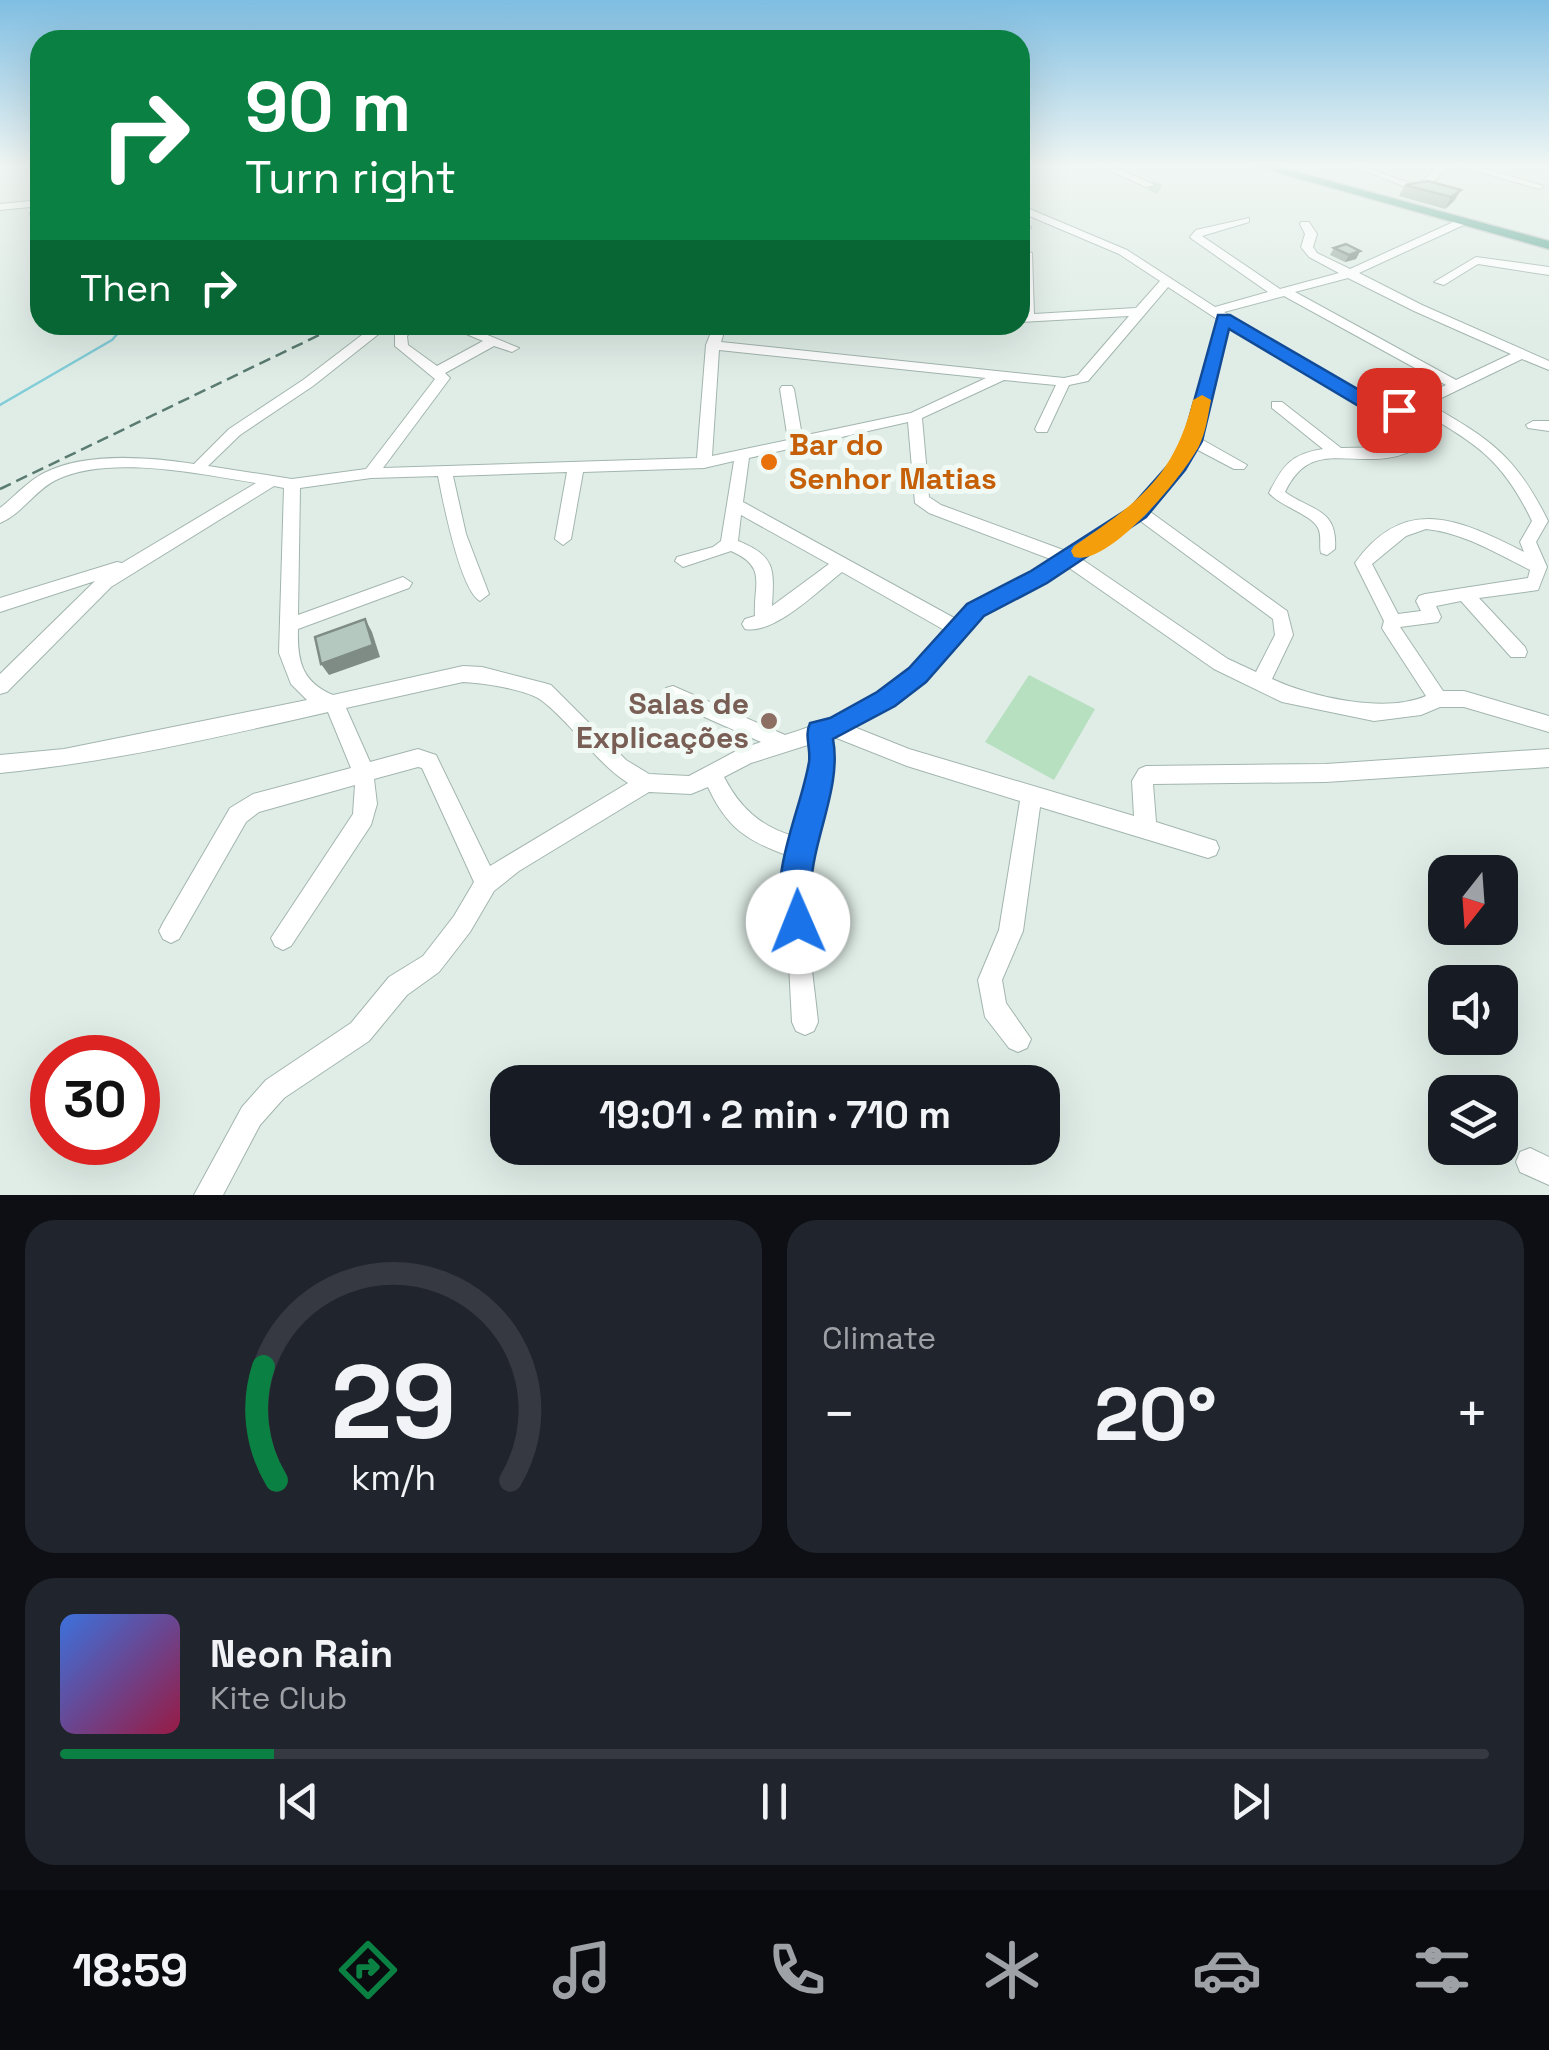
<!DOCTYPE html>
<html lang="en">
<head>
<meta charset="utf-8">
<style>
	:root { --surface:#171b24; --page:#20242c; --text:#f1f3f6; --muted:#9ea1a6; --line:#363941; --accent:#0b8043 }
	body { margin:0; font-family:"Space Grotesk",sans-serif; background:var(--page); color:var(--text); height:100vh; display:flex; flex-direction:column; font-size:38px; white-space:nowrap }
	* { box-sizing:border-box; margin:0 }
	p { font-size:32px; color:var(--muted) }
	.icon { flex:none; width:55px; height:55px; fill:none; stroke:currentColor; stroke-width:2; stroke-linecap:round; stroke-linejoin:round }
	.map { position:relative; height:1195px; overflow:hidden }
	.side { display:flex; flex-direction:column; gap:25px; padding:25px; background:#0d0f14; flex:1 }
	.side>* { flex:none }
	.guide { position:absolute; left:30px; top:30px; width:1000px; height:305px; border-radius:30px; box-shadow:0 10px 40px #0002; background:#0b8043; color:#fff; overflow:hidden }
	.needle { width:65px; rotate:197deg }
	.controls { position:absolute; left:1428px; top:855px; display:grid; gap:20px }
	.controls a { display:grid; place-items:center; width:90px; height:90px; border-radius:20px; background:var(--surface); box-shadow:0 10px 40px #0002; font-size:50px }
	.speed { position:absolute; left:30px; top:1035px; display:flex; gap:20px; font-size:50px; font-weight:700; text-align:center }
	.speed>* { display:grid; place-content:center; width:130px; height:130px; border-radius:50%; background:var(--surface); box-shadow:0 10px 40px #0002; line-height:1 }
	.speed .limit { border:15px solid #d22; background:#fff; color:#111 }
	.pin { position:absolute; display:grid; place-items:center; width:85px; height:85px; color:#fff; margin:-42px; border-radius:20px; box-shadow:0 5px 15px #0006 }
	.me { position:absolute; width:110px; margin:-55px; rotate:359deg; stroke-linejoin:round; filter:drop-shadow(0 0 8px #0008) }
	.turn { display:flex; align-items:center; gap:35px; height:210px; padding:0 50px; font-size:45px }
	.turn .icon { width:130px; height:130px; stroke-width:2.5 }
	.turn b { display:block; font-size:70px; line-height:85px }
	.then { display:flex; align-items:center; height:95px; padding:0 50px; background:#0003; gap:20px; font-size:38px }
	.big { font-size:75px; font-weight:800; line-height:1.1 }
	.side .widget { flex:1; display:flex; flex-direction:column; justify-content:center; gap:15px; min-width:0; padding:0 35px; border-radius:30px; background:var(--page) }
	.side .dial { align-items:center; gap:0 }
	.dial svg { height:260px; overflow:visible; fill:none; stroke:var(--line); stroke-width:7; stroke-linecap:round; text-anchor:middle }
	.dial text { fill:var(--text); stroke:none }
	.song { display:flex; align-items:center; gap:30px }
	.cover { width:120px; height:120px; border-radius:15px; background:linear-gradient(135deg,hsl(220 70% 55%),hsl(340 70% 35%)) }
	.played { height:10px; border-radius:5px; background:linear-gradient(90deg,var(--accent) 15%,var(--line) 15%) }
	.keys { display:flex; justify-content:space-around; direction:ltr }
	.heat { display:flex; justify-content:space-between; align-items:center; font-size:55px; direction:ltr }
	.side .tiles { flex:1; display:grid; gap:25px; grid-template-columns:1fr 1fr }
	.widget:last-child { grid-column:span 2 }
	.trip { position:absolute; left:490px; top:1065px; width:570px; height:100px; border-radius:30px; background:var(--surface); box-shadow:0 10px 40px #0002; font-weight:800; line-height:100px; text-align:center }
	.menu { display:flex; height:160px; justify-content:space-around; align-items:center; background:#090b0e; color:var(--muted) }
	.menu .icon { width:70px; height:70px }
	.menu .active { color:var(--accent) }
	.menu b { font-size:45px; color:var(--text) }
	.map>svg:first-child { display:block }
	.green { fill:#b7e0c1 }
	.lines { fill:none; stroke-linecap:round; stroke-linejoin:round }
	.stream { stroke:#82cdd8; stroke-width:2.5 }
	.minor-tunnel { stroke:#b9cac4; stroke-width:11; stroke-dasharray:11 5; stroke-linecap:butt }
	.minor-casing { stroke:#a2b5ae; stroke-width:2 }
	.major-casing { stroke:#c0c9c7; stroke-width:3 }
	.minor { fill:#fff; fill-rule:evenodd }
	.major { fill:#60a793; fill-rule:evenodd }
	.rail { stroke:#597b71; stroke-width:2.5; stroke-dasharray:12 6; stroke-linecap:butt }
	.wall { fill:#9caca5 }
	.shaded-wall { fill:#7f8c86 }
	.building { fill:#b5c8c0; stroke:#7f8c86; stroke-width:2.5 }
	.route { fill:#1a73e8; stroke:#114b97; stroke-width:2.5 }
	.slow { fill:#f59e0b }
	.food-dot { fill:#e8710a; stroke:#f1f9f5; stroke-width:4 }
	.education-dot { fill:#8d6e63; stroke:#f1f9f5; stroke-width:4 }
	.labels { text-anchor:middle; stroke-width:10; stroke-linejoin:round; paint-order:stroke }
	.food-label { font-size:30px; font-weight:bold; fill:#c56008; stroke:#f1f9f5; text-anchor:start }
	.education-label { font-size:30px; font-weight:bold; fill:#785e54; stroke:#f1f9f5; text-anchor:end }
</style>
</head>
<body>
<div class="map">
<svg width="1549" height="1195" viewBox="0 0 1549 1195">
	<rect width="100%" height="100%" fill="#e0ede7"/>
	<path class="green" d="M1029 675 1095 709 1054 780 985 742Z"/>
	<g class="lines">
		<g class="stream">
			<path d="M30 213 40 237"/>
			<path d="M0 405 112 340 125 325"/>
		</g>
		<path class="minor-tunnel" d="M1150 185 1162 190"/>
		<g class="minor-casing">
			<g id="minor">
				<path d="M1097 165H1110L1155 185 1146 187Z"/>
				<path d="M1351 165C1369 165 1409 188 1421 182 1427 179 1433 170 1438 165H1448L1430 186 1413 190Z"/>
				<path d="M1455 165H1471L1544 186 1539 189Z"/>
				<path d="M40 200V206L0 210V204Z"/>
				<path d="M1020 205 1127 250 1215 307 1268 292 1192 239 1190 237 1196 230 1249 218V222L1202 236 1280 289 1339 273 1309 257 1301 247 1305 234 1300 224 1301 222H1309L1317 234 1313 247 1317 253 1350 269 1460 219H1468V223L1359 273 1422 305 1549 361V370L1522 359 1429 404C1490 439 1516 456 1548 521L1536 542 1547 567 1538 590 1479 598 1525 647 1527 652 1525 657H1511L1461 601 1436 606 1441 617 1438 622 1400 627 1443 691H1464L1549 716V732L1464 707H1440L1421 715 1374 721 1282 702 1214 669 1068 567 981 615 925 680 893 705 854 727 909 749 1134 816 1132 781 1139 769 1146 766 1326 764 1549 749V767L1326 782 1153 784 1156 822 1216 841 1219 848 1216 855 1208 858 1040 807 1023 931 1002 980 1006 1003 1031 1039 1027 1048 1018 1052 1009 1048 985 1017 978 980 999 930 1020 801 907 766 834 737 830 738C837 780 812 837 808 883 804 922 814 981 818 1022L814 1031 805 1035 796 1031 792 1022 785 888 789 856C747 841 727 828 708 787L691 794 649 792 519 871 494 891 470 932 439 972 407 995 369 1041 284 1098 260 1125 223 1195H194L242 1107 266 1080 351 1023 389 977 423 956 454 916 474 882 422 768 418 767 374 779 377 804 371 825 291 946 283 950 275 946 271 938 353 814 355 785 259 812 246 822 179 939 171 943 163 939 159 931 163 923 230 808 253 794 351 768 328 712C219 737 111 762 0 773V755L64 749 307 700 291 684 279 653 284 488 274 486 111 587 7 692 0 694V674L95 581 0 612V598L117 562 122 563 256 483C200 474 109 454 56 480 35 490 22 514 0 523V508C14 497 28 481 44 473 85 452 149 457 194 464L229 429 303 380 375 325H390L313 386 240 435 208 466 292 479 366 469 435 379 395 346V335L403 325H416L407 336 408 345 437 366 483 341 445 325H463L519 348 512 352 494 346 445 373 450 378 383 468 697 458 706 345 714 325H726L721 342 1064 378 1078 375 1129 316 1020 322 1022 251 1032 253 1034 314 1136 308 1160 281 1119 254 1020 212ZM1348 278 1414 311 1511 354 1456 380 1295 292ZM1168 287 1217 319 1186 441 1172 463 1133 508 1066 551 941 505 929 497 922 418 1004 380 1056 385 1035 429 1037 432H1047L1069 385 1088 381ZM1284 296 1446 385 1413 401 1386 407 1224 312ZM1228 326 1379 415 1409 440 1395 447 1341 448 1282 402H1272V408L1323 449C1291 454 1283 465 1269 493 1281 507 1311 514 1318 528 1322 535 1319 546 1321 553L1327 555 1335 549C1338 508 1311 511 1285 492 1306 448 1334 460 1375 459 1392 459 1406 454 1421 447V435L1395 414 1416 409C1474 442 1502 458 1532 521L1520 542 1524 552C1461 520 1405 493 1355 563L1384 621 1382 628 1385 633 1426 696C1385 714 1311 697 1272 679L1293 635 1287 611 1149 511 1183 470 1196 449 1234 469H1244L1247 465 1201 439ZM719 350 986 378 911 413 802 436 794 389 792 386H782L780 389 788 440 712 456ZM908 422 915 503 929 513 1053 560 969 605 956 619 743 502 749 458ZM734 461 721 541 713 547 677 557 675 561 683 567 731 551C768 567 753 584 755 616L745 619 742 624 745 629C774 635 819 590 842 572L946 631C895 688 857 713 785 735L673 686 666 688 663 694 666 700 761 742 738 750 689 776 649 774 626 760 551 685 544 683 482 667 463 666 333 695C302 682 297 661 298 629L409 588 412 583 403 577 298 615 300 488 371 478 438 476C443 501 460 590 480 601L489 594 466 534 453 476 567 472 555 539 563 545 571 539 583 472 704 468ZM741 515 829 564 772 606C774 569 776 556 738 541ZM1139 520 1273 619 1275 635 1256 672 1228 659 1080 558ZM1426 529C1464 533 1496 553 1530 570L1528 578 1425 594 1419 596 1416 601 1421 611 1398 614 1372 564 1406 536ZM463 682C482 683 526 689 541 700 573 724 594 761 628 783L490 866 436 755 418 749 370 762 346 708ZM811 744 813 757 793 836C760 826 740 808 724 777L751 763Z"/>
				<path d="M1020 225 1030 226 1031 228 1020 231Z"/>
				<path d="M1476 257 1549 267V275L1478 264 1444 285 1434 282Z"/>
				<path d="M1533 421H1549V431L1528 428 1526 425Z"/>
				<path d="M1530 1148 1549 1157V1185L1520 1172 1516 1162 1520 1152Z"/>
			</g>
		</g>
		<g class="major-casing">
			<path id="major" d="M1251 165H1271L1549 241V249Z"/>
		</g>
		<use href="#minor" class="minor"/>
		<use href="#major" class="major"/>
		<path class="rail" d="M0 489 340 325"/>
	</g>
	<g class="wall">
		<path d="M1405 185 1461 190 1454 201 1445 209 1399 196Z"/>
		<path d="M1334 248 1360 251 1356 259 1345 262 1330 255Z"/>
	</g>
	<g class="shaded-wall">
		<path d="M1461 190 1454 201 1445 209 1451 197Z"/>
		<path d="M1360 251 1356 259 1345 262 1349 255Z"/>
		<path d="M365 619 372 632 380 657 329 675 321 664Z"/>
	</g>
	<g class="building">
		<path d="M1428 181 1461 190 1451 197 1405 185Z"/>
		<path d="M1346 244 1360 251 1349 255 1334 248Z"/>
		<path d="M365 619 373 645 321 664 315 637Z"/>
	</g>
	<linearGradient id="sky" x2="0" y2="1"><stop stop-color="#7fbee2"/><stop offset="0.5" stop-color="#f1f7f4"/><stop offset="1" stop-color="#f1f7f4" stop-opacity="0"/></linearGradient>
	<rect width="1549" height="332" fill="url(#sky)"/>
	<path class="route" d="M1218 315H1230L1387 406 1399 404 1408 410 1399 415 1377 417 1229 329 1202 441 1185 470 1146 517 1047 583 984 616 926 682 895 706 833 739C842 786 813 838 811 886 810 902 815 917 809 932L798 937 787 932C765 878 800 815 809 762 811 748 804 736 810 723L830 718 877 692 909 668 967 604 1031 571 1131 507 1171 462 1183 441Z"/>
	<path class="slow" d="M1202 395 1211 400C1208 415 1206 432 1199 446 1184 475 1109 567 1074 557L1071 551 1074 546C1137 503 1174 478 1193 400Z"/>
	<circle class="food-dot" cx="769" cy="462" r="10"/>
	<circle class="education-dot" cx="769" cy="721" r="10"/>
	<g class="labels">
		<g class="food-label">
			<text x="789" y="455">Bar do<tspan x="789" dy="34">Senhor Matias</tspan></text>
		</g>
		<g class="education-label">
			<text x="749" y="714">Salas de<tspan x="749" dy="34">Explicações</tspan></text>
		</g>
	</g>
</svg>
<div class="controls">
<a><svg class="needle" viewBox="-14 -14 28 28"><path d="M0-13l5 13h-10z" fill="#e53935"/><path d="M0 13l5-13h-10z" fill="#9ea1a6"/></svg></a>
<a><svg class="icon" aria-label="sound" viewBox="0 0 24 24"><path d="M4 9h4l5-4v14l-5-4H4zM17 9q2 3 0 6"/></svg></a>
<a><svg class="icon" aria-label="layers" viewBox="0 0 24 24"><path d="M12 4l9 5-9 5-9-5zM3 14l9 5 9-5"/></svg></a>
</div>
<div class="speed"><div class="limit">30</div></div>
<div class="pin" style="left:1399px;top:410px;background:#d93025"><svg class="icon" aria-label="arrive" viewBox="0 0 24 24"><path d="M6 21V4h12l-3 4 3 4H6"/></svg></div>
<svg class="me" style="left:798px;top:922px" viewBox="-20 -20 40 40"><circle r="19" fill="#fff"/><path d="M0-13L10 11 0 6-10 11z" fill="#1a73e8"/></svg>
<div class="trip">19:01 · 2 min · 710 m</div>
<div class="guide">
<div class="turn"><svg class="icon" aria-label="right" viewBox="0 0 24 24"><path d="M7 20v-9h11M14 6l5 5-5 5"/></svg><div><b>90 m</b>Turn right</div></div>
<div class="then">Then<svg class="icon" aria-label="right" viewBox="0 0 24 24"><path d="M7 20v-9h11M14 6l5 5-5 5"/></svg></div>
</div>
</div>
<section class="side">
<div class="tiles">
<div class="widget dial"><svg viewBox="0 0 100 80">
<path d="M14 69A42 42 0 1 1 86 69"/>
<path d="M14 69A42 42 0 0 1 10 34" stroke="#0b8043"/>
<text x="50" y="56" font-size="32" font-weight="700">29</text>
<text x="50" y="72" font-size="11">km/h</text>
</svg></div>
<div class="widget"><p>Climate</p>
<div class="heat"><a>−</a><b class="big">20°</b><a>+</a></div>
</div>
<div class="widget">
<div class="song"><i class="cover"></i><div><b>Neon Rain</b><p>Kite Club</p></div></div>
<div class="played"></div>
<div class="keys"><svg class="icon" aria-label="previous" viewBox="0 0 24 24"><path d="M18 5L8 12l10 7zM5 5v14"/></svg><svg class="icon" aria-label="pause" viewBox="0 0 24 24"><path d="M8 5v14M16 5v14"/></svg><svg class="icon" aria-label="next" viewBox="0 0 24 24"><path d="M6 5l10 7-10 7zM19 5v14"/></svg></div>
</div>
</div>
</section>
<nav class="menu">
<b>18:59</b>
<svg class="icon active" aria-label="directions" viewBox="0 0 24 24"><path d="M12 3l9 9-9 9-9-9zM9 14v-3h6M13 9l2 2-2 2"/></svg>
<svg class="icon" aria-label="music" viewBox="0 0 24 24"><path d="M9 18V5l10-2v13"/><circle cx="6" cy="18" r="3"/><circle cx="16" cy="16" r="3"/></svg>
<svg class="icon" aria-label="phone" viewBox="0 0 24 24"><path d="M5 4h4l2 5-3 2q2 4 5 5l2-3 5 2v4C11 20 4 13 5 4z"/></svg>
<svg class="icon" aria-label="climate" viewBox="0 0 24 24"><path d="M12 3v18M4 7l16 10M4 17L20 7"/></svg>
<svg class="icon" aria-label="car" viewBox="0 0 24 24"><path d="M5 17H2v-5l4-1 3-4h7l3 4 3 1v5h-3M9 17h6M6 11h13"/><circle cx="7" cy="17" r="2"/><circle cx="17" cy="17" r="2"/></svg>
<svg class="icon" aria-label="filters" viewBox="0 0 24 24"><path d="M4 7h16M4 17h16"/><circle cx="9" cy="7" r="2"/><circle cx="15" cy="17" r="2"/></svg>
</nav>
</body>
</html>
